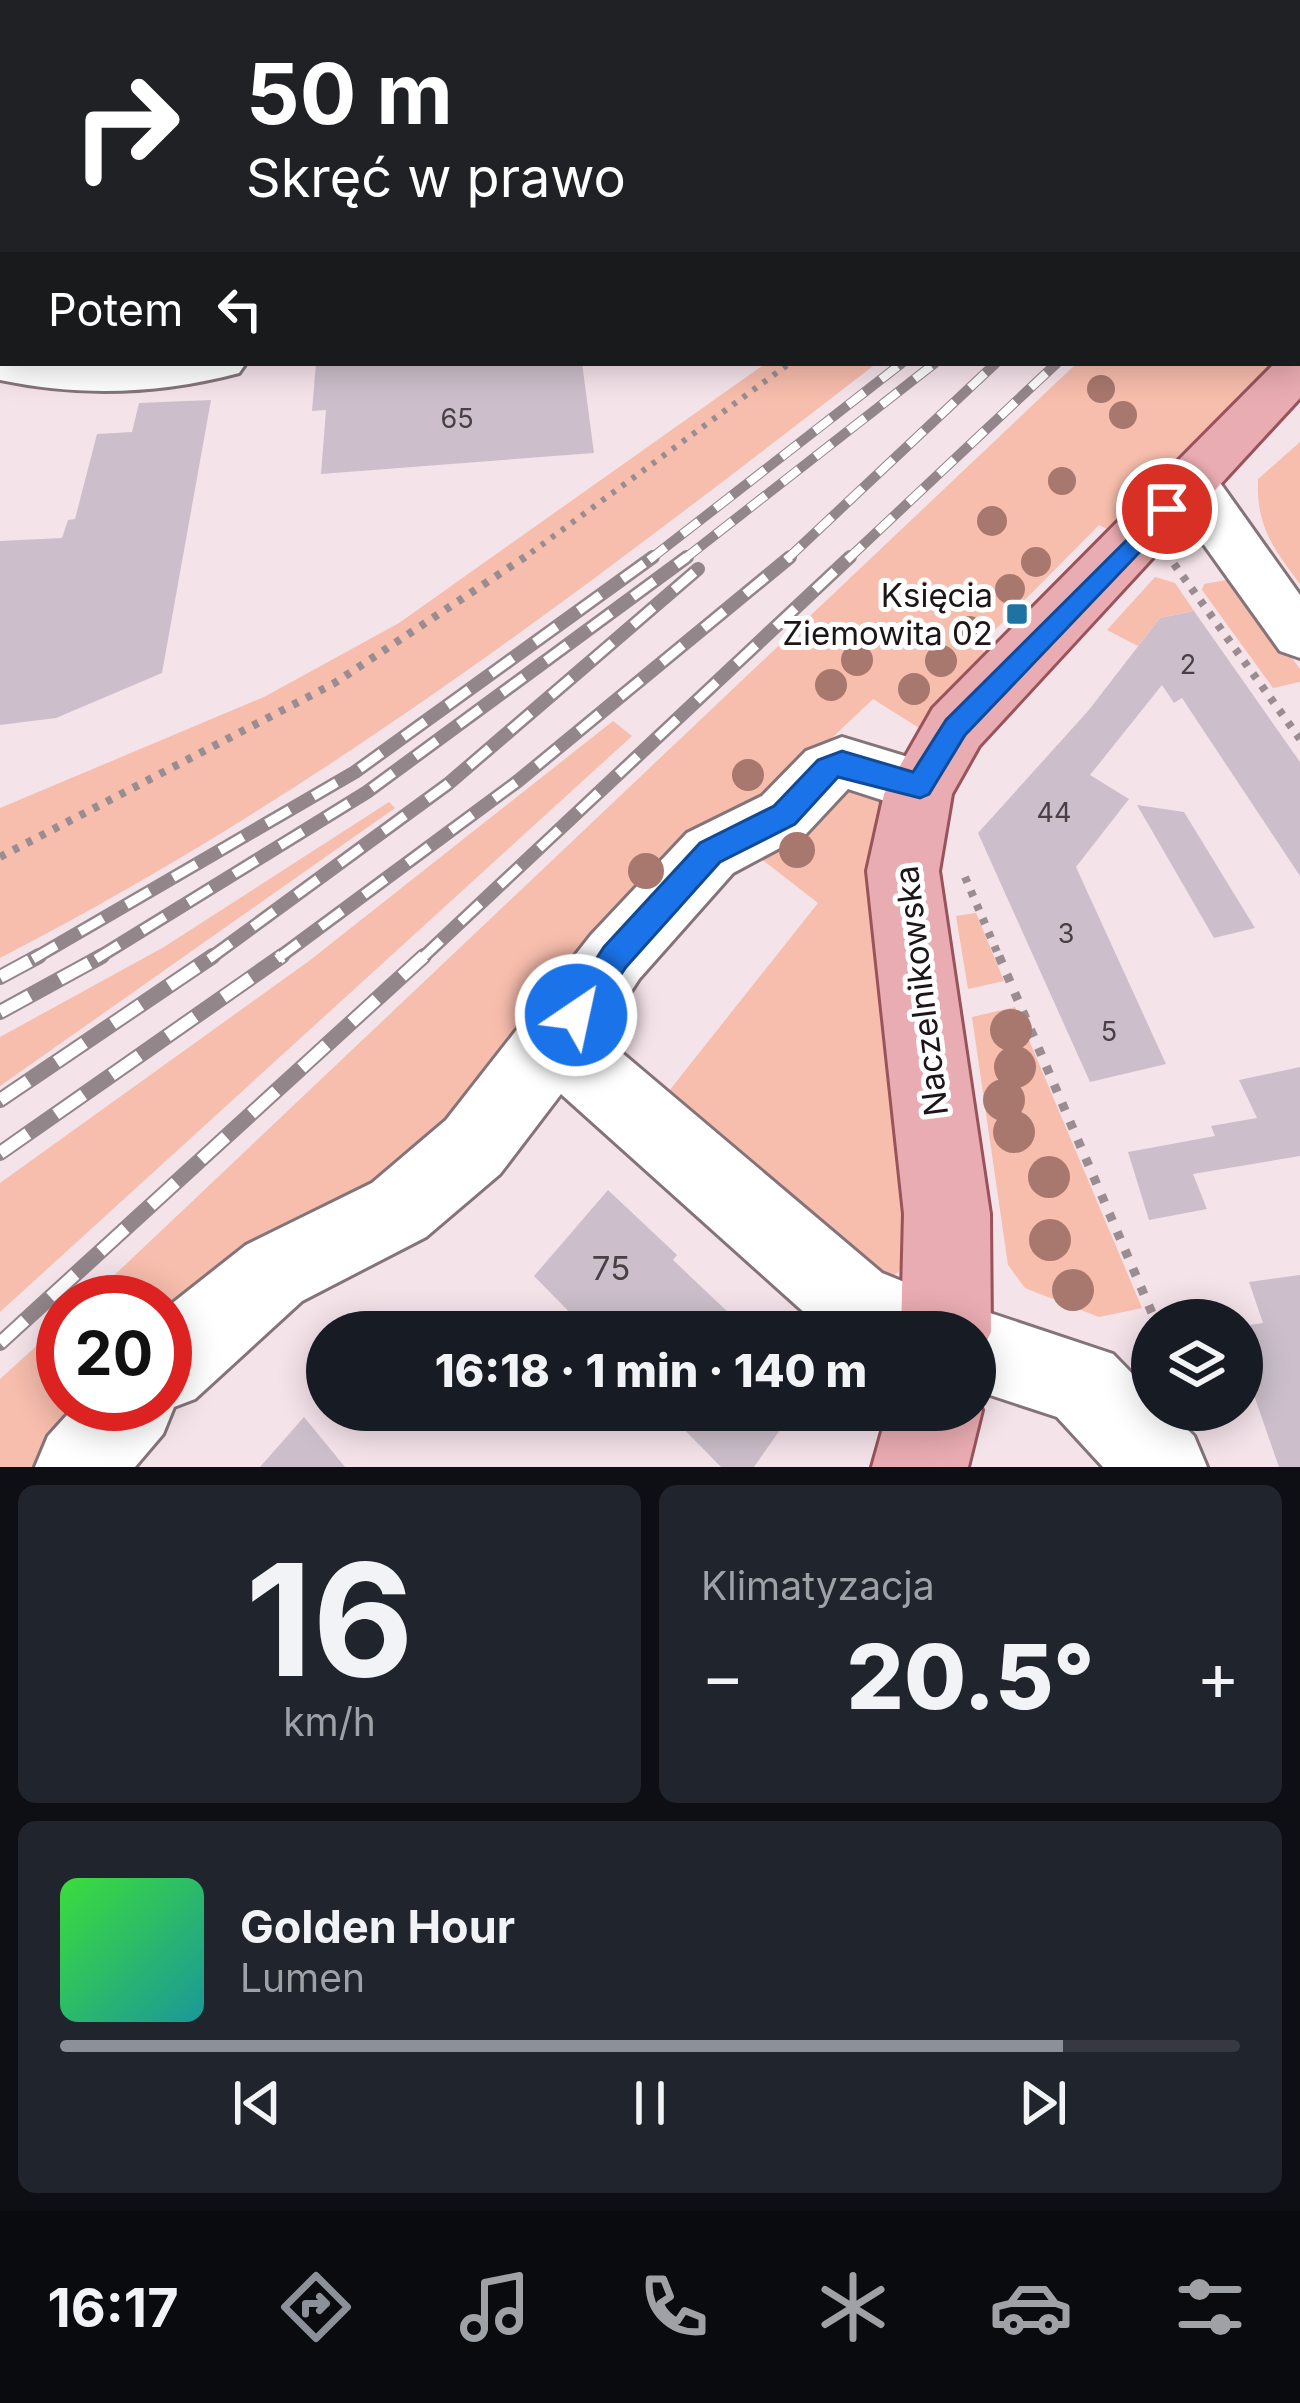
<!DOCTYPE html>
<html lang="pl">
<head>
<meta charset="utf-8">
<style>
	:root { --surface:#171b24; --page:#20242c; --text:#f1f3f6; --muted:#9ea1a6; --line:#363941; --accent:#8c9099 }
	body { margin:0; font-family:Inter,sans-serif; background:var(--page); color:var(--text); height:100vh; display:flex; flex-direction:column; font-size:45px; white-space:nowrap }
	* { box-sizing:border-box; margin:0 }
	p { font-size:39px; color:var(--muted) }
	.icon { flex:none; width:66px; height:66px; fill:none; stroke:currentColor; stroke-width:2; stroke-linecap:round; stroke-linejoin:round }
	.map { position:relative; height:1467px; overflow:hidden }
	.side { display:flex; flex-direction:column; gap:18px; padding:18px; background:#0d0f14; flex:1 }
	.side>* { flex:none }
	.hud { position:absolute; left:0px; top:0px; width:1302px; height:366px; box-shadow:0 6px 30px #0003; background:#202124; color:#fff; overflow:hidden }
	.fabs { position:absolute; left:1131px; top:1299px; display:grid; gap:24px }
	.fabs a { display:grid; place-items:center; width:132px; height:132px; border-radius:50%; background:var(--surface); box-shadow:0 6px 30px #0003; font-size:60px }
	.speed { position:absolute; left:36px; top:1275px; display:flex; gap:24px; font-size:60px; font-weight:700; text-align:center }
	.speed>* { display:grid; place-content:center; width:156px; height:156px; border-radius:50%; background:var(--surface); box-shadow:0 6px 30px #0003; line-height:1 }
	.speed .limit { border:18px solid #d22; background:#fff; color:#111 }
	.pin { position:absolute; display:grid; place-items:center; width:102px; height:102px; color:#fff; margin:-51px; border:6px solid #fff; border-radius:50%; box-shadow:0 3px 12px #0007 }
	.me { position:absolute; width:132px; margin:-66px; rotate:34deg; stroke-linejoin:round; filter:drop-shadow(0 0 9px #0008) }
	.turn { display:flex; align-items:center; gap:42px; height:252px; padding:0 48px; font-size:54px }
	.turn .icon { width:156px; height:156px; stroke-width:2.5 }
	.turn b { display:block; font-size:84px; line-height:102px }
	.then { display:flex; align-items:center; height:114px; padding:0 48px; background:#0003; gap:24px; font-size:45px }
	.big { font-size:90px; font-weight:800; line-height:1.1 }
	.side .tile { flex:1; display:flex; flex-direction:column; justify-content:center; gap:18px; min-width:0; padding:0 42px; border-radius:18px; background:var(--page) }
	.side .dial { align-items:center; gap:0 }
	.dial b { font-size:156px; line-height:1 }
	.song { display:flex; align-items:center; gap:36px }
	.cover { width:144px; height:144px; border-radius:18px; background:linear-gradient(135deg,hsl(120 70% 55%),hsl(180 70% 35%)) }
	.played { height:12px; border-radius:6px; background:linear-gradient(90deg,var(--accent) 85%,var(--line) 85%) }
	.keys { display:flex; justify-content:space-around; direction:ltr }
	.heat { display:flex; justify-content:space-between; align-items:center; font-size:66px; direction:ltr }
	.side .tiles { flex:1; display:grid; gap:18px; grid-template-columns:1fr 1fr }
	.tile:last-child { grid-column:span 2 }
	.trip { position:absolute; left:306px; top:1311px; width:690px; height:120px; border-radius:60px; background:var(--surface); box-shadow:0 6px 30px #0003; font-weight:800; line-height:120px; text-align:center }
	.menu { display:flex; height:192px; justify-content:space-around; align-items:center; background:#090b0e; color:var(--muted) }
	.menu .icon { width:84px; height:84px }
	.menu .on { color:var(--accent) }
	.menu b { font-size:54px; color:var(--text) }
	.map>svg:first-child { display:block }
	.green { fill:#f7bdad }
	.building { fill:#ccbfcb }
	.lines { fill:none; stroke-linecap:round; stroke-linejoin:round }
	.minor-casing { stroke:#84747a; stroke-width:6 }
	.major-casing { stroke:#98535b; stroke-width:6 }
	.path-far3 { stroke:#9a8d91; stroke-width:4.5; stroke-dasharray:3 6; stroke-linecap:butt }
	.path-far2 { stroke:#9a8d91; stroke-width:6; stroke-dasharray:4.5 8; stroke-linecap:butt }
	.path-far1 { stroke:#9a8d91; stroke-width:8; stroke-dasharray:6 9; stroke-linecap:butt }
	.path { stroke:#9a8d91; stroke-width:9; stroke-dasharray:8 12; stroke-linecap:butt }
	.minor { fill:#fff; fill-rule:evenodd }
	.major { fill:#e9acb2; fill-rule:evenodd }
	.rail-far2-casing { stroke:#93868b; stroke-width:10 }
	.rail-far1-casing { stroke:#93868b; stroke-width:14 }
	.rail-casing { stroke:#93868b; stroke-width:16 }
	.rail-far2 { stroke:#fff; stroke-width:8; stroke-dasharray:21; stroke-linecap:butt }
	.rail-far1 { stroke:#fff; stroke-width:9; stroke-dasharray:27; stroke-linecap:butt }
	.rail { stroke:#fff; stroke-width:12; stroke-dasharray:34; stroke-linecap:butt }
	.tree { fill:#a8776d }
	.route { fill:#1a73e8; stroke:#114b97; stroke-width:3 }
	.poi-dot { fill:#1f73a3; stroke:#fff; stroke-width:4.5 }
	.labels { text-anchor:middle; stroke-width:10; stroke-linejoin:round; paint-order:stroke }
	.number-label { font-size:27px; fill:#484045 }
	.poi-label { font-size:33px; fill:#1c1618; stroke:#fff; text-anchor:end }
	.street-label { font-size:33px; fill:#1c1618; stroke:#fff }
	.near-number-label { font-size:33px; fill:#484045 }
</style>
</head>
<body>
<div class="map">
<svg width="1300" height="1467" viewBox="0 0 1300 1467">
	<rect width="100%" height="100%" fill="#f5e3ea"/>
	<g class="green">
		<path d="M766 363H877C590 584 324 791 0 958V808L264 697 399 623Z"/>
		<path d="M1077 363H1275L1115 533 1099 525 978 647 991 657 924 731 873 699 799 769 529 1065 165 1346V1302H86Z"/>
		<path d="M1300 442V584C1273 548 1256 526 1258 479Z"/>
		<path d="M1155 577 1175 583 1194 611 1160 618 1138 646 1107 630Z"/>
		<path d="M1232 579 1300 669V682L1273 688 1202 590 1204 584Z"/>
		<path d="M613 721 632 736 0 1312V1183L309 961Z"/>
		<path d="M850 790 882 796 872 859 913 1261 889 1279 665 1096 818 903 755 854 837 792Z"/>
		<path d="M389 802 395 808 0 1086V1037L164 947Z"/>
		<path d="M976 913 1004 981 968 989 956 916Z"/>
		<path d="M1015 1007 1142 1308 1099 1317 1025 1288 1008 1265 972 1017Z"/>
		<path d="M63 1322V1404H113L60 1467H0V1379Z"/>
	</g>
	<g class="building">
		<path d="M316 363H582L594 453 321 474 326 410 312 411Z"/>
		<path d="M211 400 162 673 56 718 0 725V541L62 538 68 520 75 519 97 434 132 432 139 403Z"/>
		<path d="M1194 611 1300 762V876L1182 698 1174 703 1162 685 1090 775 1129 799 1076 867 1166 1064 1090 1082 978 833 1088 711 1160 618Z"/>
		<path d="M1137 805 1184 812 1255 928 1214 938Z"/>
		<path d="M1300 1067V1156L1193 1174 1207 1209 1149 1220 1128 1152 1215 1136 1211 1126 1257 1118 1239 1080Z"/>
		<path d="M608 1190 677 1255 673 1260 749 1332H589L534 1276Z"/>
		<path d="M1300 1275V1467H1279L1242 1361V1326L1263 1323 1249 1282Z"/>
		<path d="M665 1410H794L754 1467H721Z"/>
		<path d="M304 1417 345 1467H260Z"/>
	</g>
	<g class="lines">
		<g class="minor-casing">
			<g id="minor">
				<path d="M297 0H329L330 3H296Z"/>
				<path d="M781 0H813L816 3H782Z"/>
				<path d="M975 0H1007L1010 3H976Z"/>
				<rect x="0" y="222" width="3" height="24"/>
				<path d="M0 350 3 363H246L239 373C160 394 81 397 0 380Z"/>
				<path d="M1193 464 1211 470 1300 595V658L1280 651 1202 542 1168 482 1175 470Z"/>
				<path d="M842 737 941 767 950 786 941 805 919 812 848 789 806 834 733 873 639 979 602 1036 882 1273 956 1303 960 1314 975 1308 1113 1354 1152 1394V1410H1168L1194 1436 1207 1467H1103L1057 1417 975 1390V1332H826L561 1094 500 1174 426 1237 302 1301 195 1399 174 1407 163 1434 135 1467H35L48 1436 77 1404H165V1309L246 1245 372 1183 446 1120 591 935 687 833 762 796 806 751Z"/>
			</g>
		</g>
		<g class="major-casing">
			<g id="major">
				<path d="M1300 351V398L979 746 952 794 939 871 990 1214 991 1332 975 1365V1332H901L904 1214 867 871 884 794 933 708 1275 363H1299Z"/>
				<path d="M975 1394 982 1410 968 1467H872L888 1410H975Z"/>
			</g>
		</g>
		<path class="path-far3" d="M88 3 119 0"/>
		<path class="path-far2" d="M521 560 790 363"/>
		<g class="path-far1">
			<path d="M1174 564 1300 739"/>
			<path d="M0 857 333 684 525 557"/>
			<path d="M965 877 1000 959"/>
		</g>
		<path class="path" d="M999 956 1155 1320"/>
		<use href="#minor" class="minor"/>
		<use href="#major" class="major"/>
		<g class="rail-far2-casing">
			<g id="rail-far2">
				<path d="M649 560 902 363"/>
				<path d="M683 560 935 363"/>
				<path d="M786 560 996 363"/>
				<path d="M847 560 1057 363"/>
			</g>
		</g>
		<g class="rail-far1-casing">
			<g id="rail-far1">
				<path d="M33 959 355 772 653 557"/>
				<path d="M96 959 367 792 687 557"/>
				<path d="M209 959 448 784 698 569"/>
				<path d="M277 959 518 781 790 557"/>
				<path d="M421 959 850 557"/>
			</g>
		</g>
		<g class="rail-casing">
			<g id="rail">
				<path d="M0 977 39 956"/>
				<path d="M0 1012 102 956"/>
				<path d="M0 1100 213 956"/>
				<path d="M0 1153 282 956"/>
				<path d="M0 1343 424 956"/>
			</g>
		</g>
		<use href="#rail-far2" class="rail-far2"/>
		<use href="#rail-far1" class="rail-far1"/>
		<use href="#rail" class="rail"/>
	</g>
	<g class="tree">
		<circle cx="1101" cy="389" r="14"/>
		<circle cx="1123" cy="415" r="14"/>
		<circle cx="1062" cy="481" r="14"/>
		<circle cx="992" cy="521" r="15"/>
		<circle cx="1036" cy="562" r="15"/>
		<circle cx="1010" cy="589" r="15"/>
		<circle cx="969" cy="631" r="15"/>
		<circle cx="857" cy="660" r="16"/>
		<circle cx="941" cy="661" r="16"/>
		<circle cx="831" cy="685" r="16"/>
		<circle cx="914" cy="689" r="16"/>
		<circle cx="748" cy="775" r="16"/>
		<circle cx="797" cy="850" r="18"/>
		<circle cx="646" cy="871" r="18"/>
		<circle cx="1011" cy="1030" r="21"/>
		<circle cx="1015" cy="1067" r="21"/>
		<circle cx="1004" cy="1100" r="21"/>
		<circle cx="1014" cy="1132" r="21"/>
		<circle cx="1049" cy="1177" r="21"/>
		<circle cx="1050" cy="1240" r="21"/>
		<circle cx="1073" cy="1290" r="21"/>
	</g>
	<path class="route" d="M1167 500 1175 503V515L965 735 929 794 920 798 838 777 795 824 720 862 626 967 587 1025 576 1030 565 1025 560 1015 604 947 700 843 774 806 818 760 842 751 913 772 946 720Z"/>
	<rect class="poi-dot" x="1005" y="602" width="24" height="24" rx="6"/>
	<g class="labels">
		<g class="number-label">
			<text x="457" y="428">65</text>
			<text x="1188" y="674">2</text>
			<text x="1054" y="822">44</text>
			<text x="1066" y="943">3</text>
			<text x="1109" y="1041">5</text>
		</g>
		<g class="poi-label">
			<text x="993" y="607">Księcia<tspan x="993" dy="38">Ziemowita 02</tspan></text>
		</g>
		<g class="street-label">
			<text transform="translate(921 991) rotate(-97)" y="12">Naczelnikowska</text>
		</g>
		<g class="near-number-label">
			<text x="611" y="1280">75</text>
		</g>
	</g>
</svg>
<div class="fabs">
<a><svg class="icon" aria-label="layers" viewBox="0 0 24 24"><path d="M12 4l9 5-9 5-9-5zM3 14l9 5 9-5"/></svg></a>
</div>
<div class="speed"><div class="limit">20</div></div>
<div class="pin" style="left:1167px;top:509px;background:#d93025"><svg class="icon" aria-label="arrive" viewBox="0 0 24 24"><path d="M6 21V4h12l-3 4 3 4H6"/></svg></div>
<svg class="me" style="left:576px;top:1015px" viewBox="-20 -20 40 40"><circle r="17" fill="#1a73e8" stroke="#fff" stroke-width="3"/><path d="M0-11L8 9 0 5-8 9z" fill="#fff"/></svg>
<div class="trip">16:18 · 1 min · 140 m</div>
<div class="hud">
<div class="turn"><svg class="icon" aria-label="right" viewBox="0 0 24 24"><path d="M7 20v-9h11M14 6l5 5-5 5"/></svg><div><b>50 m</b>Skręć w prawo</div></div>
<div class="then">Potem<svg class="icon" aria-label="left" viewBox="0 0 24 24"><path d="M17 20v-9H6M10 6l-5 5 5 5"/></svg></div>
</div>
</div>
<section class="side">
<div class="tiles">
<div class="tile dial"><b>16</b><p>km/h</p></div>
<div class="tile"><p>Klimatyzacja</p>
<div class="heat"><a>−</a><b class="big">20.5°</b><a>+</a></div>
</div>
<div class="tile">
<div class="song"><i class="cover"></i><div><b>Golden Hour</b><p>Lumen</p></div></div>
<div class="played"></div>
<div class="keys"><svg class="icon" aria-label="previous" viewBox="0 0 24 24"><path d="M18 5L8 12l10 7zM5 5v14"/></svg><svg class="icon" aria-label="pause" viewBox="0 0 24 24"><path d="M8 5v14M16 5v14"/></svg><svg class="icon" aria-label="next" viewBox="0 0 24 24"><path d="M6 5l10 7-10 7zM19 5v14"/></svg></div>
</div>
</div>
</section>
<nav class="menu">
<b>16:17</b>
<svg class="icon on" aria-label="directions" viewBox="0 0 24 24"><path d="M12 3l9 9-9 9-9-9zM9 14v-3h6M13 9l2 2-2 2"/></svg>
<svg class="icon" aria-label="music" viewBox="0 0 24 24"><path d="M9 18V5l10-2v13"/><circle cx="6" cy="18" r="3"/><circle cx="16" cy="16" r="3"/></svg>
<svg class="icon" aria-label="phone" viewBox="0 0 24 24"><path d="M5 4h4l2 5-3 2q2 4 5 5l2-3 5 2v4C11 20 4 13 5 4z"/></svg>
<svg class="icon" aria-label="climate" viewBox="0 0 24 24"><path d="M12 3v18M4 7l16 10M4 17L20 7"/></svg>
<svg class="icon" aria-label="car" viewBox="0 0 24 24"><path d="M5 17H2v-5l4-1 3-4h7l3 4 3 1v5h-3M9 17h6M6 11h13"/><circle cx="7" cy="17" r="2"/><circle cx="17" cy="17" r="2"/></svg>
<svg class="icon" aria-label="filters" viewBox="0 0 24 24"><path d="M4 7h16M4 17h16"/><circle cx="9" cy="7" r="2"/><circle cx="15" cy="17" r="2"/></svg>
</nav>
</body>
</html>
